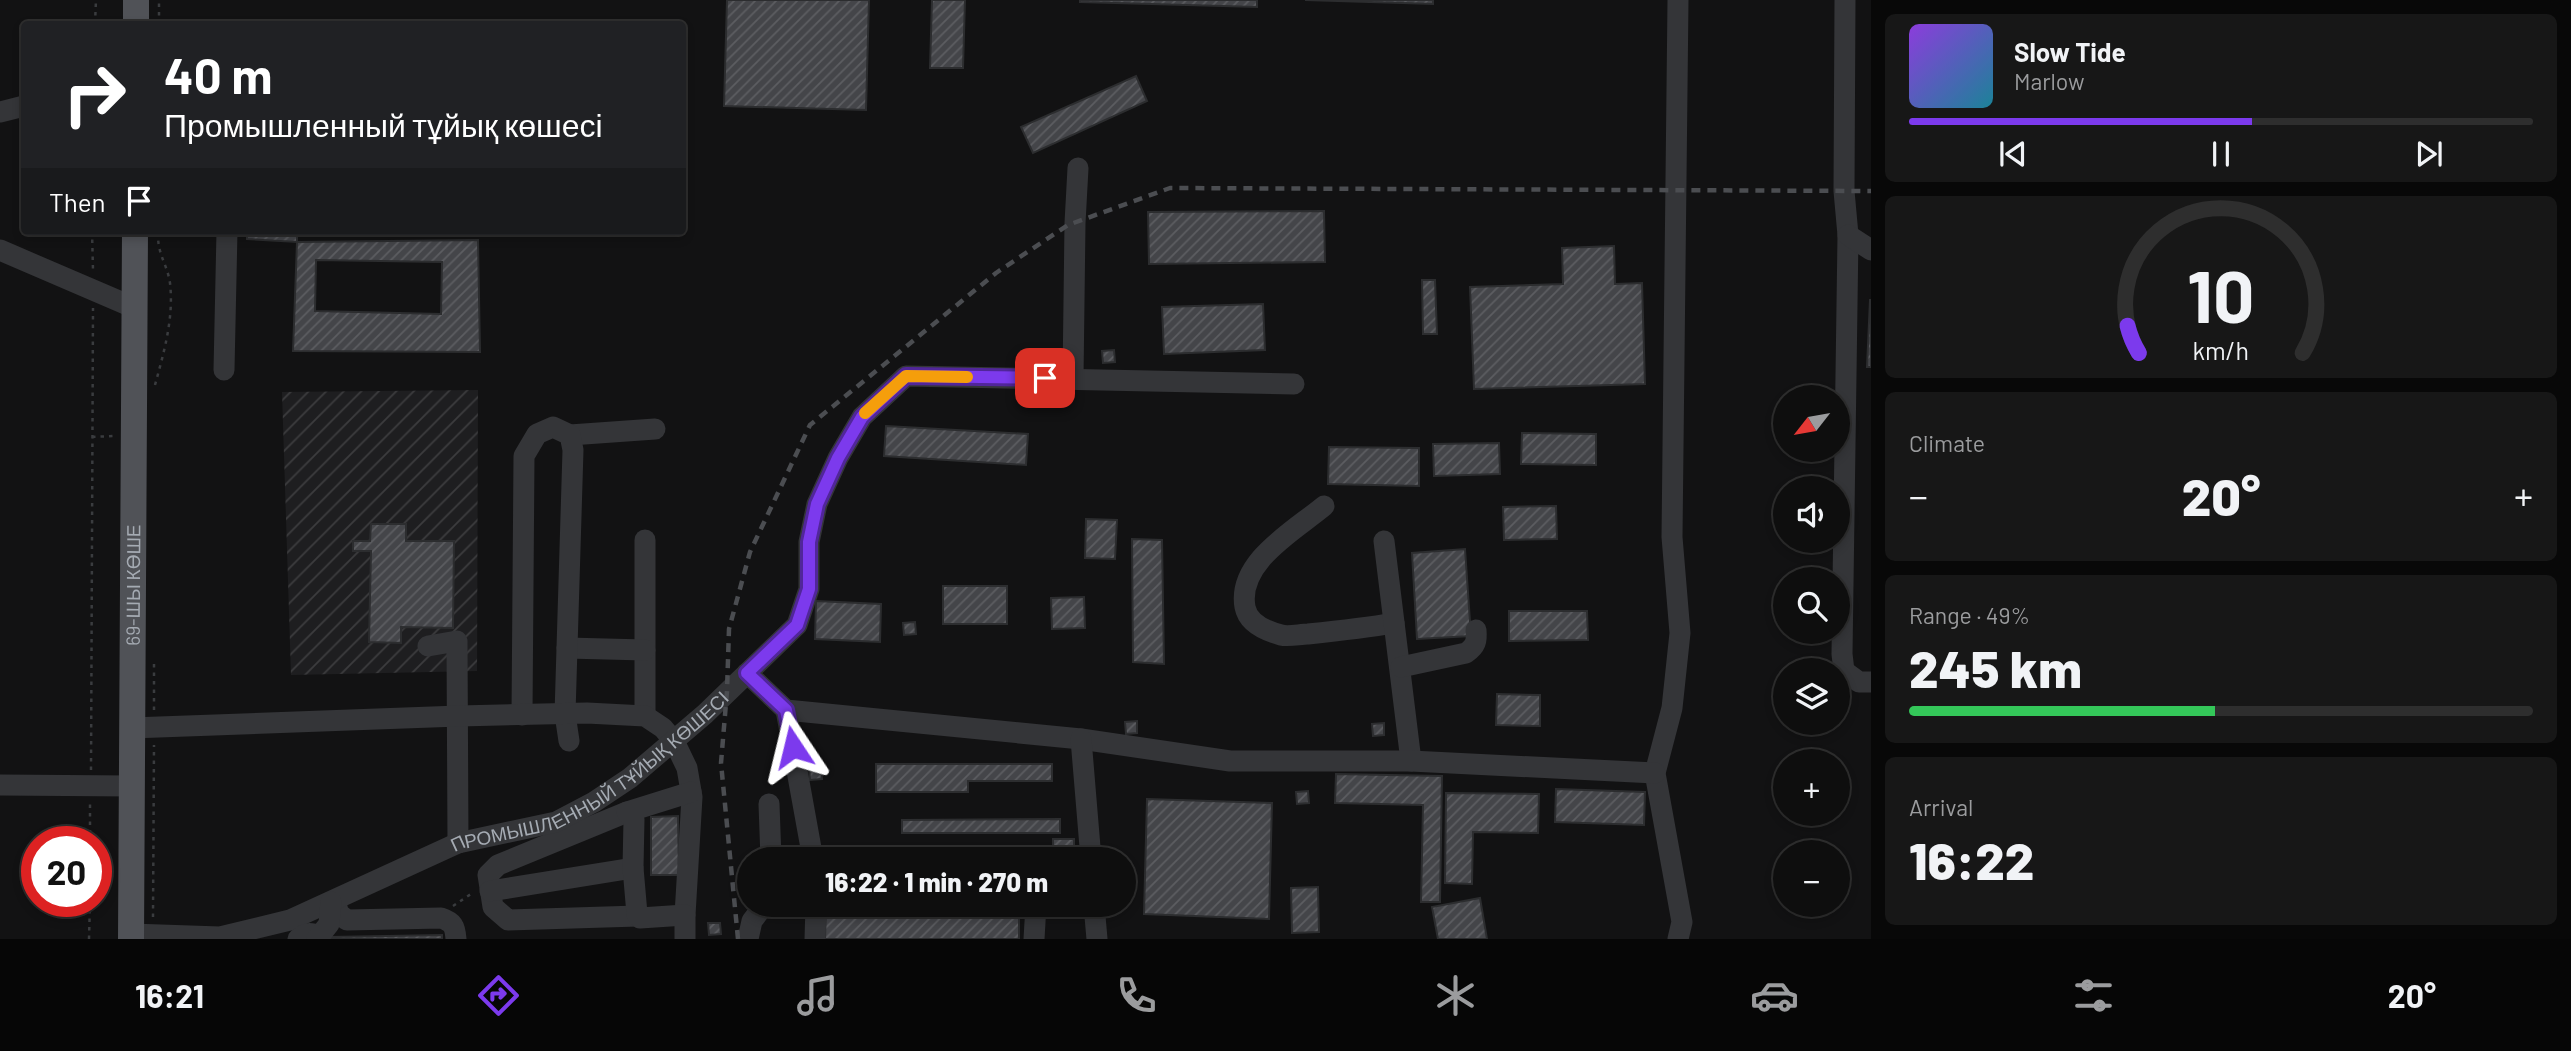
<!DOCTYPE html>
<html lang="en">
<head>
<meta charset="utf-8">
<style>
	:root { --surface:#0e0e0e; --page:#171717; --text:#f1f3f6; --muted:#9b9c9e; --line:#2e2e2e; --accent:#7c3aed }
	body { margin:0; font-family:Barlow,sans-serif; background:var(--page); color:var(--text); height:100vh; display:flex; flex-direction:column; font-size:26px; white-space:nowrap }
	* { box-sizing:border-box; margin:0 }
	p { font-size:23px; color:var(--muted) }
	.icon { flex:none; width:38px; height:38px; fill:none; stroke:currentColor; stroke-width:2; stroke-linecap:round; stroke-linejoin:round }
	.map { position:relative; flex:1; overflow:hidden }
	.panel { display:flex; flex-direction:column; gap:14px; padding:14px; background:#080808; width:700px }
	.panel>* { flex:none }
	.banner { position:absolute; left:21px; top:21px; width:665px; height:214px; border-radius:7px; box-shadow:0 4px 10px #0003,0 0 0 2px var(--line); background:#202124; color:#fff; overflow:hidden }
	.needle { width:46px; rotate:239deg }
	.controls { position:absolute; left:1773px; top:385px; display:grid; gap:14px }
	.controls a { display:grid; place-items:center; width:77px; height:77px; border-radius:50%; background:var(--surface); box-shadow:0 4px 10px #0003,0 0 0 2px var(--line); font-size:35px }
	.speed { position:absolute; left:21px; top:826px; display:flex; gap:14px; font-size:35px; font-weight:700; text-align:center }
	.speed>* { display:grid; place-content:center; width:91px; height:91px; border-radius:50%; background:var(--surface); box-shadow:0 4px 10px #0003,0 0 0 2px var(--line); line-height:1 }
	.speed .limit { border:10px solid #d22; background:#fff; color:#111 }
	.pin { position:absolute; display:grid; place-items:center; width:60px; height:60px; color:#fff; margin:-30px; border-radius:14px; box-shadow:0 4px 10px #0006 }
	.me { position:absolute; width:77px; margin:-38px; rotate:350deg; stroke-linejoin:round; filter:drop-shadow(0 0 5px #0008) }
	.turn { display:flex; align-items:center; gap:24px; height:147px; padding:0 28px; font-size:32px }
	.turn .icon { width:91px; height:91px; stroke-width:2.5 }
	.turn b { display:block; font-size:49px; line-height:60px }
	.then { display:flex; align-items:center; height:66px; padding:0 28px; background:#0003; gap:14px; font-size:26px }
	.big { font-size:52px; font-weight:800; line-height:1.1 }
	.panel .card { flex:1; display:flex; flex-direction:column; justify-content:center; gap:10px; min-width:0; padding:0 24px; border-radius:10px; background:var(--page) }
	.panel .dial { align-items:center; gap:0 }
	.dial svg { height:182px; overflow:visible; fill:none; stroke:var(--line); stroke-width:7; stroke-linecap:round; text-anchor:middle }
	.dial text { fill:var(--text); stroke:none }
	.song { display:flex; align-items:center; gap:21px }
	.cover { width:84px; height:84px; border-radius:10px; background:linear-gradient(135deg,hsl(270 70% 55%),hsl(190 70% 35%)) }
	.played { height:7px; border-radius:4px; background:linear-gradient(90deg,var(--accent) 55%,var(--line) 55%) }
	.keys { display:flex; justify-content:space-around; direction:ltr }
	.heat { display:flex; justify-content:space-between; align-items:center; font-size:38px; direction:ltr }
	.charge { height:10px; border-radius:5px; background:linear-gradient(90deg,#34c759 49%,var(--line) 0) }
	.trip { position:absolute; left:737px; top:847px; width:399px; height:70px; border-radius:35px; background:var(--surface); box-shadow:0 4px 10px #0003,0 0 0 2px var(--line); font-weight:800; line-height:70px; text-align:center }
	.dock { display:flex; height:112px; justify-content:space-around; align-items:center; background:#060606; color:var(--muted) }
	.dock .icon { width:49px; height:49px }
	.dock .active { color:var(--accent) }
	.dock b { font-size:32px; color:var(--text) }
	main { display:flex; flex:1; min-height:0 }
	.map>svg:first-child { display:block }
	.industrial { fill:url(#industrial-furrows) }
	.building { fill:url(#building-hatch); stroke:#2c2d2f; stroke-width:2; fill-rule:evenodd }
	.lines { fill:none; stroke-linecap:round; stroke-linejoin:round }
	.path { stroke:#3a3c3f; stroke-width:2.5; stroke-dasharray:3.5 5; stroke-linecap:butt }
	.minor { stroke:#343538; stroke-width:21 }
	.major { stroke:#505257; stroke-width:26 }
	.rail { stroke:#4b4d51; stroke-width:4.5; stroke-dasharray:9 7; stroke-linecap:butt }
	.route-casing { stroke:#51269a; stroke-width:18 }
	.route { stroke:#7c3aed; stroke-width:12 }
	.slow { stroke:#f59e0b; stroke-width:12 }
	.labels { text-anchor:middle; stroke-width:7; stroke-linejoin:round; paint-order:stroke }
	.street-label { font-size:19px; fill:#a5abb3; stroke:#0d0d0e }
</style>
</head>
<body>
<main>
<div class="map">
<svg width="1871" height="939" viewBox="0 0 1871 939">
	<defs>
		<pattern id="industrial-furrows" width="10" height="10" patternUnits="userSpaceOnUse" patternTransform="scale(1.75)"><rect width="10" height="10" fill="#1e1e20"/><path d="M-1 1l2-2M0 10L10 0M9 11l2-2" fill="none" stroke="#3c3c3e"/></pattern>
		<pattern id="building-hatch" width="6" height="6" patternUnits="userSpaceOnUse" patternTransform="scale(1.75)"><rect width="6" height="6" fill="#444549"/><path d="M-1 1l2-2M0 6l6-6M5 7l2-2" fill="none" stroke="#5c5d61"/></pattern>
	</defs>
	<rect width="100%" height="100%" fill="#121213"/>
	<path class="industrial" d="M478 390 477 671 291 675 282 392Z"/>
	<g class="building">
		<path d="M727 0H869L866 110 724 106Z"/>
		<path d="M932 0H965L963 68H930Z"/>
		<path d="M1080 0H1257V7L1080 2Z"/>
		<path d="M1305 0H1433V4Z"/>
		<path d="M1136 76 1147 101 1033 153 1021 127Z"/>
		<path d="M1324 211 1325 262 1149 264 1148 212Z"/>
		<path d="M247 231H297V242L247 239Z"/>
		<path d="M478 240 480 352 293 351 297 242ZM316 260 442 262 441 314 315 311Z"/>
		<path d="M1614 246 1615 284 1642 283 1645 384 1474 389 1470 287 1563 284 1562 248Z"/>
		<path d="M1422 280H1435L1437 334H1423Z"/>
		<path d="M1870 300H1871V367H1867Z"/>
		<path d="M1263 304 1265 350 1164 354 1162 307Z"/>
		<path d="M1114 350 1115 362 1103 363 1102 351Z"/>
		<path d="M886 426 1028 434 1026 465 884 456Z"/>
		<path d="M1522 433 1596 434V465L1521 464Z"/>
		<path d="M1499 443 1500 474 1434 476 1433 444Z"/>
		<path d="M1329 447 1419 448V486L1328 484Z"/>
		<path d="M1556 506 1557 539 1504 540 1503 507Z"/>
		<path d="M1086 519 1117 520 1115 559 1085 558Z"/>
		<path d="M371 524H406V541H454L453 628 401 627V643L369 642 371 551H353V541H370Z"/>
		<path d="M1132 539 1162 540 1164 664 1133 662Z"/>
		<path d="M1465 549 1471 636 1417 639 1412 553Z"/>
		<rect x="943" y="586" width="64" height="38"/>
		<path d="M1084 597 1085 628 1052 629 1051 598Z"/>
		<path d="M816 601 881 604 880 642 815 639Z"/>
		<path d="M1509 611H1587L1588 640 1509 641Z"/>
		<path d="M915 622 916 634 904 635 903 623Z"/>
		<path d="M1497 694 1540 695V726L1496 725Z"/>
		<path d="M1137 721V733L1126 734 1125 722Z"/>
		<path d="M1384 723V735L1373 736 1372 724Z"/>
		<path d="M876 764H1052V781H968V792H876Z"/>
		<path d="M821 767 822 779 810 780 809 768Z"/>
		<path d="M1336 774 1442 776 1440 902H1421L1423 805 1335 803Z"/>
		<path d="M1556 789 1645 792 1644 825 1555 822Z"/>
		<path d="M1308 791 1309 803 1297 804 1296 792Z"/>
		<path d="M1446 793 1539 794 1538 833 1473 832 1472 884 1445 883Z"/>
		<path d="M1147 799 1272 803 1269 919 1144 914Z"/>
		<path d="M678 816 679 875H651V817Z"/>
		<path d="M1060 819V833H902V820Z"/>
		<rect x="1053" y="839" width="21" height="20"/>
		<path d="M1318 887 1319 932 1292 933 1291 888Z"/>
		<path d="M1480 898 1487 939H1438L1432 907Z"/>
		<path d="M826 905H1019V939H825Z"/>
		<path d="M708 923H720L721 934 709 935Z"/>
		<path d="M442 935V939H330V937Z"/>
	</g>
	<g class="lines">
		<g class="path">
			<path d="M95 24 96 0"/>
			<path d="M159 24V0"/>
			<path d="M92 231 93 270"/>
			<path d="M155 385C164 352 174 318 170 283 167 263 157 255 158 231"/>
			<path d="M92 437 114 436"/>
			<path d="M154 710V664"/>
			<path d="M91 770 93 308"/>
			<path d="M90 842V801"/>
			<path d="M453 906 474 892"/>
			<path d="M781 906 799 907"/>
			<path d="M153 917 154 745"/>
			<path d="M89 939 90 901"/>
		</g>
		<g class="minor">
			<path d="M1678 0 1672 537 1680 633 1672 708 1655 773 1682 922 1678 939"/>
			<path d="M1845 0 1844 191 1848 235 1842 654 1844 671 1859 682H1871"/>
			<path d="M0 112 24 106"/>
			<path d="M1848 235 1871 250"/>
			<path d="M0 250 135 308"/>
			<path d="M224 370 227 231"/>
			<path d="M1073 379 1075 223 1078 168"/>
			<path d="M570 435 655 429"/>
			<path d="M1324 506C1294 531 1237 562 1245 607 1248 623 1266 631 1281 635 1289 637 1300 634 1308 634 1337 631 1365 628 1394 623"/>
			<path d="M645 540V716"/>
			<path d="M1384 541 1411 761"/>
			<path d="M428 646 457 641 458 843"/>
			<path d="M567 648 645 650"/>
			<path d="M1401 667 1466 653C1476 646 1477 641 1476 630"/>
			<path d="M747 673 786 710 1081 739 1230 761H1411L1655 773"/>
			<path d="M786 710 813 859"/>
			<path d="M522 715 524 456 537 434 553 427 570 435 573 450 565 714 569 741"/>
			<path d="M131 728 459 716 587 713 645 716 663 728 674 741 687 768 692 797 685 915"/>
			<path d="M1081 739 1091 859"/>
			<path d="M0 785 131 786"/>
			<path d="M769 804 771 859"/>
			<path d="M627 812 498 865 488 875 493 907 508 920 638 916"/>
			<path d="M490 891 633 868"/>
			<path d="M335 901 339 914 347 920 441 918C453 922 455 926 456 939"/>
			<path d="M1094 905 1097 939"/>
			<path id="s1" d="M131 934 220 937 290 920 458 843 556 822 594 802 630 778 705 714 797 625 809 589V542L817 504 838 458 862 417 906 376 1294 384"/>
			<path d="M298 939C305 933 310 932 318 936"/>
			<path d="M317 939 329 924 331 902"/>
			<path d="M685 939V915L640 918 637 914 633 868 634 819 627 812 691 792"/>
			<path d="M748 939 752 921 764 905"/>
			<path d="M815 939 816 905"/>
			<path d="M1034 939 1036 905"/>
		</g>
		<g class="major">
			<path d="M136 24V0"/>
			<path id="s2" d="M131 939 135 231"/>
		</g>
		<path class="rail" d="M738 939 721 763 727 691 729 629 750 552 810 425 996 273 1068 225 1170 188 1871 191"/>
	</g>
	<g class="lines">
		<g class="route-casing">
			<path id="route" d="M793 747 786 710 747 673 797 625 809 589V542L817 504 838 458 862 417 906 376 1045 378"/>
		</g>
		<use href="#route" class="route"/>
		<path class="slow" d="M865 413 906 376 967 377"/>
	</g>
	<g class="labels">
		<g class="street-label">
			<text dy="7" stroke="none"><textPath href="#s2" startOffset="354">69-ШЫ КӨШЕ</textPath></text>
			<text dy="7" stroke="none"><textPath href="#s1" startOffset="499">ПРОМЫШЛЕННЫЙ ТҰЙЫҚ КӨШЕСІ</textPath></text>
		</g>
	</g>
</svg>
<div class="controls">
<a><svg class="needle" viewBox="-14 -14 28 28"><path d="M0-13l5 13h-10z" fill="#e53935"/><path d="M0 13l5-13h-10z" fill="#9b9c9e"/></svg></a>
<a><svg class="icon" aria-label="sound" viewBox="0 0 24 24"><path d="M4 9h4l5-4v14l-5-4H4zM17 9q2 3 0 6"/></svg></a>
<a><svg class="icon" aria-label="search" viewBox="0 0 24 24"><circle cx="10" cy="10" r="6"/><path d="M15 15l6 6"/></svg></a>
<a><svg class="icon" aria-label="layers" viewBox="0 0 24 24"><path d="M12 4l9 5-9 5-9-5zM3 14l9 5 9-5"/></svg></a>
<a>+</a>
<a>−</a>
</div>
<div class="speed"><div class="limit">20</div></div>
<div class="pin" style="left:1045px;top:378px;background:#d93025"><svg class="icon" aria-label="arrive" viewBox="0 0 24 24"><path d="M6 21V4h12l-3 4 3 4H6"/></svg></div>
<svg class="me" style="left:793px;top:747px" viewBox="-20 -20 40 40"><path d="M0-17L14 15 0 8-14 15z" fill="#7c3aed" stroke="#fff" stroke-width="4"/></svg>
<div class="trip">16:22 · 1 min · 270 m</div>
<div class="banner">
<div class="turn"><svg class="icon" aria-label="right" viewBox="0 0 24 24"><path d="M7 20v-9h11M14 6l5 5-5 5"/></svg><div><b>40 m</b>Промышленный тұйық көшесі</div></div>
<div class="then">Then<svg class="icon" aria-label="arrive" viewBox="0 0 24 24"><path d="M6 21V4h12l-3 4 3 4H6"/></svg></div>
</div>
</div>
<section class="panel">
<div class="card">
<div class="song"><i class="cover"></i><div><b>Slow Tide</b><p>Marlow</p></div></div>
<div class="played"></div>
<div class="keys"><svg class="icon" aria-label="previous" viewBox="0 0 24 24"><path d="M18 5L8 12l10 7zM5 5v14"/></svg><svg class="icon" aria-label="pause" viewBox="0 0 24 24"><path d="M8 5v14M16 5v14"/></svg><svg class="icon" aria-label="next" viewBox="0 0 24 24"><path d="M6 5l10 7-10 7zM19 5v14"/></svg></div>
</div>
<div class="card dial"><svg viewBox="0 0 100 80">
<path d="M14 69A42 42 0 1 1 86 69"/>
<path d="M14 69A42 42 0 0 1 9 57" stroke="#7c3aed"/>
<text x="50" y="56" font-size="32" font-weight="700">10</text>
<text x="50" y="72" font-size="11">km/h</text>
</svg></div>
<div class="card"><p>Climate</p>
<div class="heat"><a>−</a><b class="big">20°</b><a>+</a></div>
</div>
<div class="card"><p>Range · 49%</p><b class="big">245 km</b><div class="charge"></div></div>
<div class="card"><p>Arrival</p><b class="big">16:22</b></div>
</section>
</main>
<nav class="dock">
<b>16:21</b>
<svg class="icon active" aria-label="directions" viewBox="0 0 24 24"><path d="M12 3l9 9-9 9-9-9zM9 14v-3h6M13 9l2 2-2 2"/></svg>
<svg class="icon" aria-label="music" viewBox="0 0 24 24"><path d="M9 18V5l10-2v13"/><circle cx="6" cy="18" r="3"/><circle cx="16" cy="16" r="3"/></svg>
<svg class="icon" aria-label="phone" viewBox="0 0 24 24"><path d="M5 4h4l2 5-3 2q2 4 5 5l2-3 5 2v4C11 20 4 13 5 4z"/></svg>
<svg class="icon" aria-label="climate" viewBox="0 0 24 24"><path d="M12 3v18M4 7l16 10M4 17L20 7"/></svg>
<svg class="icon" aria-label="car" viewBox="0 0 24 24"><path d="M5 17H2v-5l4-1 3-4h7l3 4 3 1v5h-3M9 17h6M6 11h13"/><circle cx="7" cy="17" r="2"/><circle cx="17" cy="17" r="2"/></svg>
<svg class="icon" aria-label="filters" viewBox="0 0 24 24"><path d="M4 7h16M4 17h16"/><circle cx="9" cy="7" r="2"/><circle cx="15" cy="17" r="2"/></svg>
<b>20°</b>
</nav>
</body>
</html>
